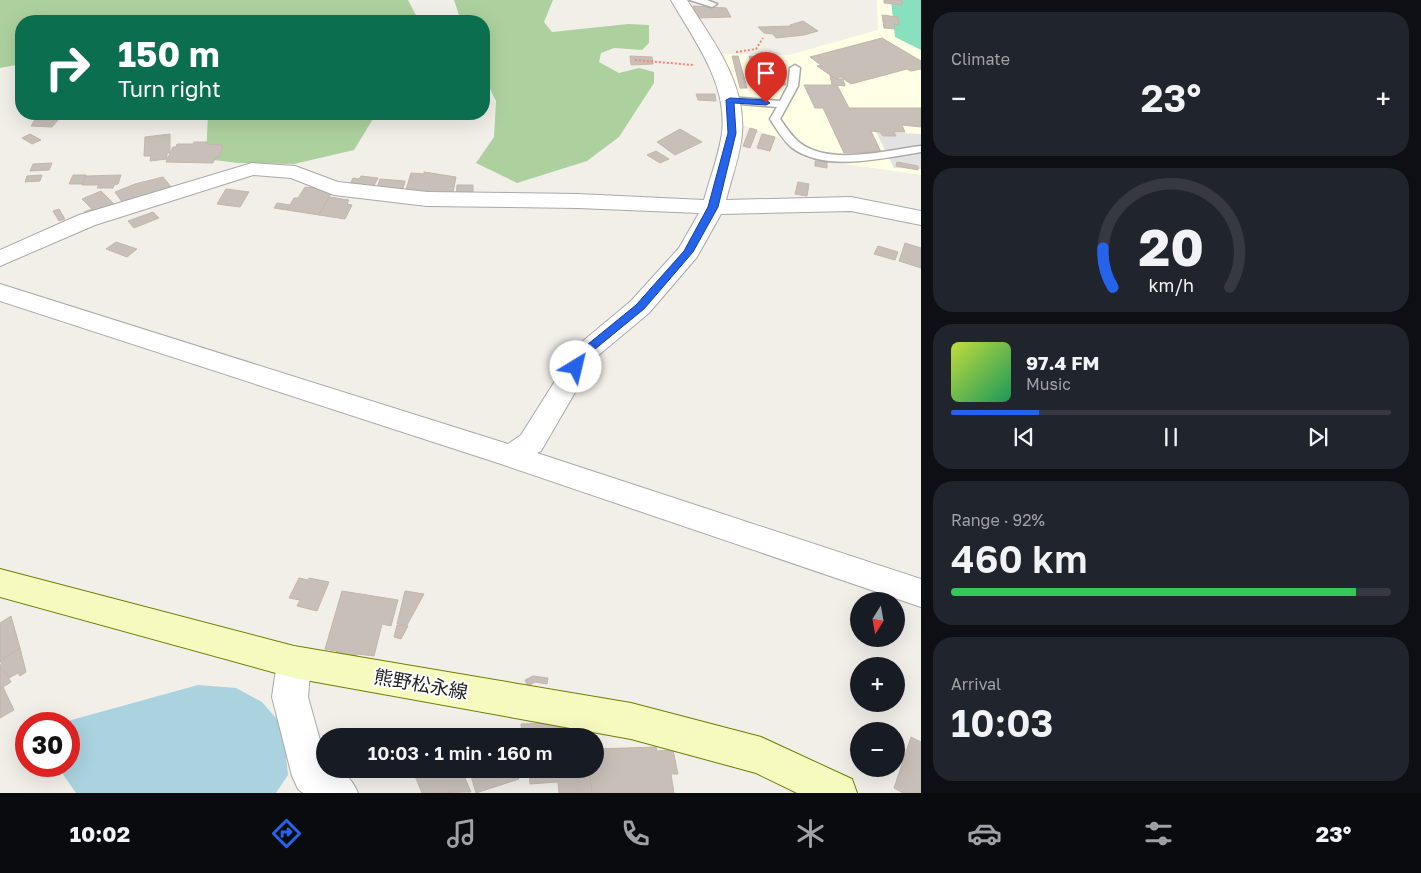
<!DOCTYPE html>
<html lang="en">
<head>
<meta charset="utf-8">
<style>
	:root { --surface:#171b24; --page:#20242c; --text:#f1f3f6; --muted:#9ea1a6; --line:#363941; --accent:#2563eb }
	body { margin:0; font-family:"Golos Text","Noto Sans JP",sans-serif; background:var(--page); color:var(--text); height:100vh; display:flex; flex-direction:column; font-size:19px; white-space:nowrap }
	* { box-sizing:border-box; margin:0 }
	p { font-size:16px; color:var(--muted) }
	.icon { flex:none; width:28px; height:28px; fill:none; stroke:currentColor; stroke-width:2; stroke-linecap:round; stroke-linejoin:round }
	.map { position:relative; flex:1; overflow:hidden }
	.side { display:flex; flex-direction:column; gap:12px; padding:12px; background:#0d0f14; width:500px }
	.side>* { flex:none }
	.hud { position:absolute; left:15px; top:15px; width:475px; height:105px; border-radius:20px; box-shadow:0 5px 20px #0002; background:#0b6e4f; color:#fff; overflow:hidden }
	.needle { width:32px; rotate:191deg }
	.buttons { position:absolute; left:850px; top:592px; display:grid; gap:10px }
	.buttons a { display:grid; place-items:center; width:55px; height:55px; border-radius:50%; background:var(--surface); box-shadow:0 5px 20px #0002; font-size:25px }
	.speed { position:absolute; left:15px; top:712px; display:flex; gap:10px; font-size:25px; font-weight:700; text-align:center }
	.speed>* { display:grid; place-content:center; width:65px; height:65px; border-radius:50%; background:var(--surface); box-shadow:0 5px 20px #0002; line-height:1 }
	.speed .limit { border:8px solid #d22; background:#fff; color:#111 }
	.pin { position:absolute; display:grid; place-items:center; width:42px; height:42px; color:#fff; margin:-51px -21px; border-radius:50% 50% 50% 0; rotate:-45deg; box-shadow:0 0 5px #0007 }
	.pin .icon { rotate:45deg }
	.me { position:absolute; width:55px; margin:-28px; rotate:36deg; stroke-linejoin:round; filter:drop-shadow(0 0 4px #0008) }
	.turn { display:flex; align-items:center; gap:18px; height:105px; padding:0 20px; font-size:22px }
	.turn .icon { width:65px; height:65px; stroke-width:2.5 }
	.turn b { display:block; font-size:35px; line-height:42px }
	.big { font-size:38px; font-weight:600; line-height:1.1 }
	.side .widget { flex:1; display:flex; flex-direction:column; justify-content:center; gap:8px; min-width:0; padding:0 18px; border-radius:20px; background:var(--page) }
	.side .dial { align-items:center; gap:0 }
	.dial svg { height:130px; overflow:visible; fill:none; stroke:var(--line); stroke-width:7; stroke-linecap:round; text-anchor:middle }
	.dial text { fill:var(--text); stroke:none }
	.song { display:flex; align-items:center; gap:15px }
	.cover { width:60px; height:60px; border-radius:8px; background:linear-gradient(135deg,hsl(70 70% 55%),hsl(150 70% 35%)) }
	.played { height:5px; border-radius:2px; background:linear-gradient(90deg,var(--accent) 20%,var(--line) 20%) }
	.keys { display:flex; justify-content:space-around; direction:ltr }
	.heat { display:flex; justify-content:space-between; align-items:center; font-size:28px; direction:ltr }
	.charge { height:8px; border-radius:4px; background:linear-gradient(90deg,#34c759 92%,var(--line) 0) }
	.trip { position:absolute; left:316px; top:728px; width:288px; height:50px; border-radius:25px; background:var(--surface); box-shadow:0 5px 20px #0002; font-weight:600; line-height:50px; text-align:center }
	.dock { display:flex; height:80px; justify-content:space-around; align-items:center; background:#090b0e; color:var(--muted) }
	.dock .icon { width:35px; height:35px }
	.dock .active { color:var(--accent) }
	.dock b { font-size:22px; color:var(--text) }
	main { display:flex; flex:1; min-height:0 }
	.map>svg:first-child { display:block }
	.education { fill:#ffffe5 }
	.forest { fill:#add19e }
	.pitch { fill:#88e0be }
	.parking { fill:#e2e2e2 }
	.water { fill:#aad3df }
	.building { fill:#c7bfb8; stroke:#c4b6ab }
	.lines { fill:none; stroke-linecap:round; stroke-linejoin:round }
	.service-casing { stroke:#a9a9a9; stroke-width:3 }
	.minor-casing { stroke:#a9a9a9; stroke-width:2 }
	.secondary-casing { stroke:#707d05; stroke-width:2 }
	.path { stroke:#fa8072; stroke-width:2; stroke-dasharray:2 2; stroke-linecap:butt }
	.service { fill:#fff; fill-rule:evenodd }
	.minor { fill:#fff; fill-rule:evenodd }
	.secondary { fill:#f7fabf; fill-rule:evenodd }
	.route { fill:#2563eb; stroke:#184099 }
	.labels { text-anchor:middle; stroke-width:4; stroke-linejoin:round; paint-order:stroke }
	.near-street-label { font-size:19px; fill:#222; stroke:#fff }
</style>
</head>
<body>
<main>
<div class="map">
<svg width="921" height="793" viewBox="0 0 921 793">
	<rect width="100%" height="100%" fill="#f2efe9"/>
	<path class="education" d="M877 0H921V175L805 158 777 137 742 125 724 54 789 55 878 30Z"/>
	<g class="forest">
		<path d="M0 0H408L419 21H21V64L0 68Z"/>
		<path d="M454 0H553L544 22 552 32 628 24 649 25V43L642 50 614 48 601 53 599 62 619 73 639 68 654 72V83L619 137 587 161 517 183 476 163 494 137 496 101 484 77V21H461Z"/>
		<path d="M208 114H376L354 150 294 164 238 163 206 159Z"/>
	</g>
	<path class="pitch" d="M891 0H921V50L895 37Z"/>
	<path class="parking" d="M876 132 921 134V169L894 168Z"/>
	<path class="water" d="M198 685 236 688 262 702 283 726 288 775 276 793H76L57 766H69V724H57Z"/>
	<g class="building">
		<path d="M884 0H902V5L884 3Z"/>
		<path d="M693 6 726 8 731 17 698 18Z"/>
		<path d="M882 15 898 17 899 25 894 24 895 29 884 28Z"/>
		<path d="M803 21 818 31 804 35 776 38 773 34 764 33 758 27 792 26 790 25Z"/>
		<path d="M882 38 921 61V69L911 71 907 69 851 84 841 77 836 79 817 66 821 65 810 57Z"/>
		<path d="M630 56 652 57 653 64 631 65Z"/>
		<path d="M732 56H738L747 88H740Z"/>
		<path d="M749 56 759 57 768 84H757Z"/>
		<path d="M770 57H776L786 85H779Z"/>
		<path d="M830 75 836 79H843L845 86 832 85Z"/>
		<path d="M804 85H837L849 108H921V127L902 125 905 132H894L896 136H883L880 132 871 131 881 152 844 153 823 108H815Z"/>
		<path d="M696 94H715L716 101 698 100Z"/>
		<path d="M36 118 58 120 52 127 31 126Z"/>
		<path d="M750 128 757 130 750 148 743 146Z"/>
		<path d="M680 129 702 142 675 155 657 142Z"/>
		<path d="M30 134 41 140 32 144 22 138Z"/>
		<path d="M170 134V153H167V159L150 161 151 156H144L145 137Z"/>
		<path d="M762 134 775 137 770 151 757 148Z"/>
		<path d="M194 142H208L207 144 223 145 220 156 215 158 213 163 166 162 173 147H176L177 144H193Z"/>
		<path d="M656 151 669 159 660 163 647 155Z"/>
		<path d="M815 161 827 162V168L815 166Z"/>
		<path d="M897 162 918 166V170L896 166Z"/>
		<path d="M52 163 49 170 30 171 33 164Z"/>
		<path d="M424 172 456 177 452 197 405 193 411 173 424 174Z"/>
		<path d="M42 175 40 181 25 182 27 176Z"/>
		<path d="M73 175H86L83 184H69Z"/>
		<path d="M121 175 118 184 114 185 113 188H97L99 185H82L86 176Z"/>
		<path d="M361 176 378 178 372 189 349 186 353 178 359 179Z"/>
		<path d="M163 177 176 193 127 209 115 192 135 184Z"/>
		<path d="M380 179 405 181 402 192 376 190Z"/>
		<path d="M798 182 809 184 807 196 795 194Z"/>
		<path d="M457 185H473V197L456 198Z"/>
		<path d="M305 187 333 190 319 215 287 210 294 198H298Z"/>
		<path d="M226 189 249 192 240 207 217 204Z"/>
		<path d="M101 191 120 210 92 222 84 212 92 209 82 199Z"/>
		<path d="M329 197 349 200 347 204 352 205 345 219 319 215Z"/>
		<path d="M277 203 290 205 287 210 274 208Z"/>
		<path d="M59 209 65 219 59 221 53 211Z"/>
		<path d="M153 212 159 218 134 228 128 221Z"/>
		<path d="M116 242 137 249 127 257 106 249Z"/>
		<path d="M905 243 921 248V268L899 261Z"/>
		<path d="M878 246 898 252 895 260 874 254Z"/>
		<path d="M299 578 308 580 309 578 329 582 317 611 297 606 300 600 289 598Z"/>
		<path d="M342 591 398 600 391 626 382 624 374 656 357 654 356 658 336 654 337 651 325 649Z"/>
		<path d="M405 591 424 594 407 625 397 624Z"/>
		<path d="M11 616 20 648 0 661V623Z"/>
		<path d="M397 625 408 626 401 639 394 637Z"/>
		<path d="M20 648 26 672 20 676 18 673 9 678 0 661Z"/>
		<path d="M0 664 11 682 0 689Z"/>
		<path d="M533 676 548 678 547 684 535 682 528 686 525 680Z"/>
		<path d="M3 687 14 710 0 718V689Z"/>
		<path d="M571 722 572 736H522L521 724Z"/>
		<path d="M911 737 921 742V793H903L894 788Z"/>
		<path d="M656 747 657 751 673 750 678 774H671L674 793H592L589 769H595V749Z"/>
		<path d="M430 769H461L471 792 422 793 415 776Z"/>
		<path d="M469 769H515L519 779 476 793Z"/>
		<path d="M529 769H589L592 793H559L558 782 530 784Z"/>
	</g>
	<g class="lines">
		<g class="service-casing">
			<g id="service">
				<path d="M690 0H707L717 4 712 7Z"/>
				<path d="M795 65 800 68 798 86 780 119C786 127 792 137 800 143 831 166 886 150 921 146V152C883 158 824 173 791 147 782 139 776 128 770 119L777 107 730 103 725 100 730 97 780 101 788 86 790 68Z"/>
			</g>
		</g>
		<g class="minor-casing">
			<g id="minor">
				<path d="M671 0H687C712 40 746 82 742 133 741 152 731 180 726 200L851 197 921 211V225L851 211 721 214 697 257 649 313 595 358 541 451 537 453 921 579V607L501 464 0 301V284L508 444 521 435 577 346 631 301 679 248 699 213 578 208 427 206 334 195 291 178 253 175 95 225 0 266V250L79 215 252 163 295 166 338 182 427 192 578 194 704 200C710 178 719 155 722 133 728 84 694 40 671 0Z"/>
				<path d="M294 646 306 651 311 662 308 697 325 758V769C342 769 352 778 358 793H303L298 789 292 776 272 697 277 662 282 651Z"/>
			</g>
		</g>
		<g class="secondary-casing">
			<path id="secondary" d="M0 569 294 646 631 703 761 737 852 779 857 793H797L756 773 631 739 294 678 0 597Z"/>
		</g>
		<g class="path">
			<path d="M736 52 756 49 763 38"/>
			<path d="M635 60 693 65"/>
		</g>
		<use href="#service" class="service"/>
		<use href="#minor" class="minor"/>
		<use href="#secondary" class="secondary"/>
	</g>
	<path class="route" d="M730 98 766 100 770 103 766 105 734 103 736 133 718 207 693 252 644 309 589 354 580 370H573L571 367 582 349 636 305 684 251 708 207 728 133 726 100Z"/>
	<g class="labels">
		<g class="near-street-label">
			<text transform="translate(421 684) rotate(10)" y="7">熊野松永線</text>
		</g>
	</g>
</svg>
<div class="buttons">
<a><svg class="needle" viewBox="-14 -14 28 28"><path d="M0-13l5 13h-10z" fill="#e53935"/><path d="M0 13l5-13h-10z" fill="#9ea1a6"/></svg></a>
<a>+</a>
<a>−</a>
</div>
<div class="speed"><div class="limit">30</div></div>
<div class="pin" style="left:766px;top:103px;background:#d93025"><svg class="icon" aria-label="arrive" viewBox="0 0 24 24"><path d="M6 21V4h12l-3 4 3 4H6"/></svg></div>
<svg class="me" style="left:576px;top:367px" viewBox="-20 -20 40 40"><circle r="19" fill="#fff"/><path d="M0-13L10 11 0 6-10 11z" fill="#2563eb"/></svg>
<div class="trip">10:03 · 1 min · 160 m</div>
<div class="hud">
<div class="turn"><svg class="icon" aria-label="right" viewBox="0 0 24 24"><path d="M7 20v-9h11M14 6l5 5-5 5"/></svg><div><b>150 m</b>Turn right</div></div>
</div>
</div>
<section class="side">
<div class="widget"><p>Climate</p>
<div class="heat"><a>−</a><b class="big">23°</b><a>+</a></div>
</div>
<div class="widget dial"><svg viewBox="0 0 100 80">
<path d="M14 69A42 42 0 1 1 86 69"/>
<path d="M14 69A42 42 0 0 1 8 45" stroke="#2563eb"/>
<text x="50" y="56" font-size="32" font-weight="700">20</text>
<text x="50" y="72" font-size="11">km/h</text>
</svg></div>
<div class="widget">
<div class="song"><i class="cover"></i><div><b>97.4 FM</b><p>Music</p></div></div>
<div class="played"></div>
<div class="keys"><svg class="icon" aria-label="previous" viewBox="0 0 24 24"><path d="M18 5L8 12l10 7zM5 5v14"/></svg><svg class="icon" aria-label="pause" viewBox="0 0 24 24"><path d="M8 5v14M16 5v14"/></svg><svg class="icon" aria-label="next" viewBox="0 0 24 24"><path d="M6 5l10 7-10 7zM19 5v14"/></svg></div>
</div>
<div class="widget"><p>Range · 92%</p><b class="big">460 km</b><div class="charge"></div></div>
<div class="widget"><p>Arrival</p><b class="big">10:03</b></div>
</section>
</main>
<nav class="dock">
<b>10:02</b>
<svg class="icon active" aria-label="directions" viewBox="0 0 24 24"><path d="M12 3l9 9-9 9-9-9zM9 14v-3h6M13 9l2 2-2 2"/></svg>
<svg class="icon" aria-label="music" viewBox="0 0 24 24"><path d="M9 18V5l10-2v13"/><circle cx="6" cy="18" r="3"/><circle cx="16" cy="16" r="3"/></svg>
<svg class="icon" aria-label="phone" viewBox="0 0 24 24"><path d="M5 4h4l2 5-3 2q2 4 5 5l2-3 5 2v4C11 20 4 13 5 4z"/></svg>
<svg class="icon" aria-label="climate" viewBox="0 0 24 24"><path d="M12 3v18M4 7l16 10M4 17L20 7"/></svg>
<svg class="icon" aria-label="car" viewBox="0 0 24 24"><path d="M5 17H2v-5l4-1 3-4h7l3 4 3 1v5h-3M9 17h6M6 11h13"/><circle cx="7" cy="17" r="2"/><circle cx="17" cy="17" r="2"/></svg>
<svg class="icon" aria-label="filters" viewBox="0 0 24 24"><path d="M4 7h16M4 17h16"/><circle cx="9" cy="7" r="2"/><circle cx="15" cy="17" r="2"/></svg>
<b>23°</b>
</nav>
</body>
</html>
